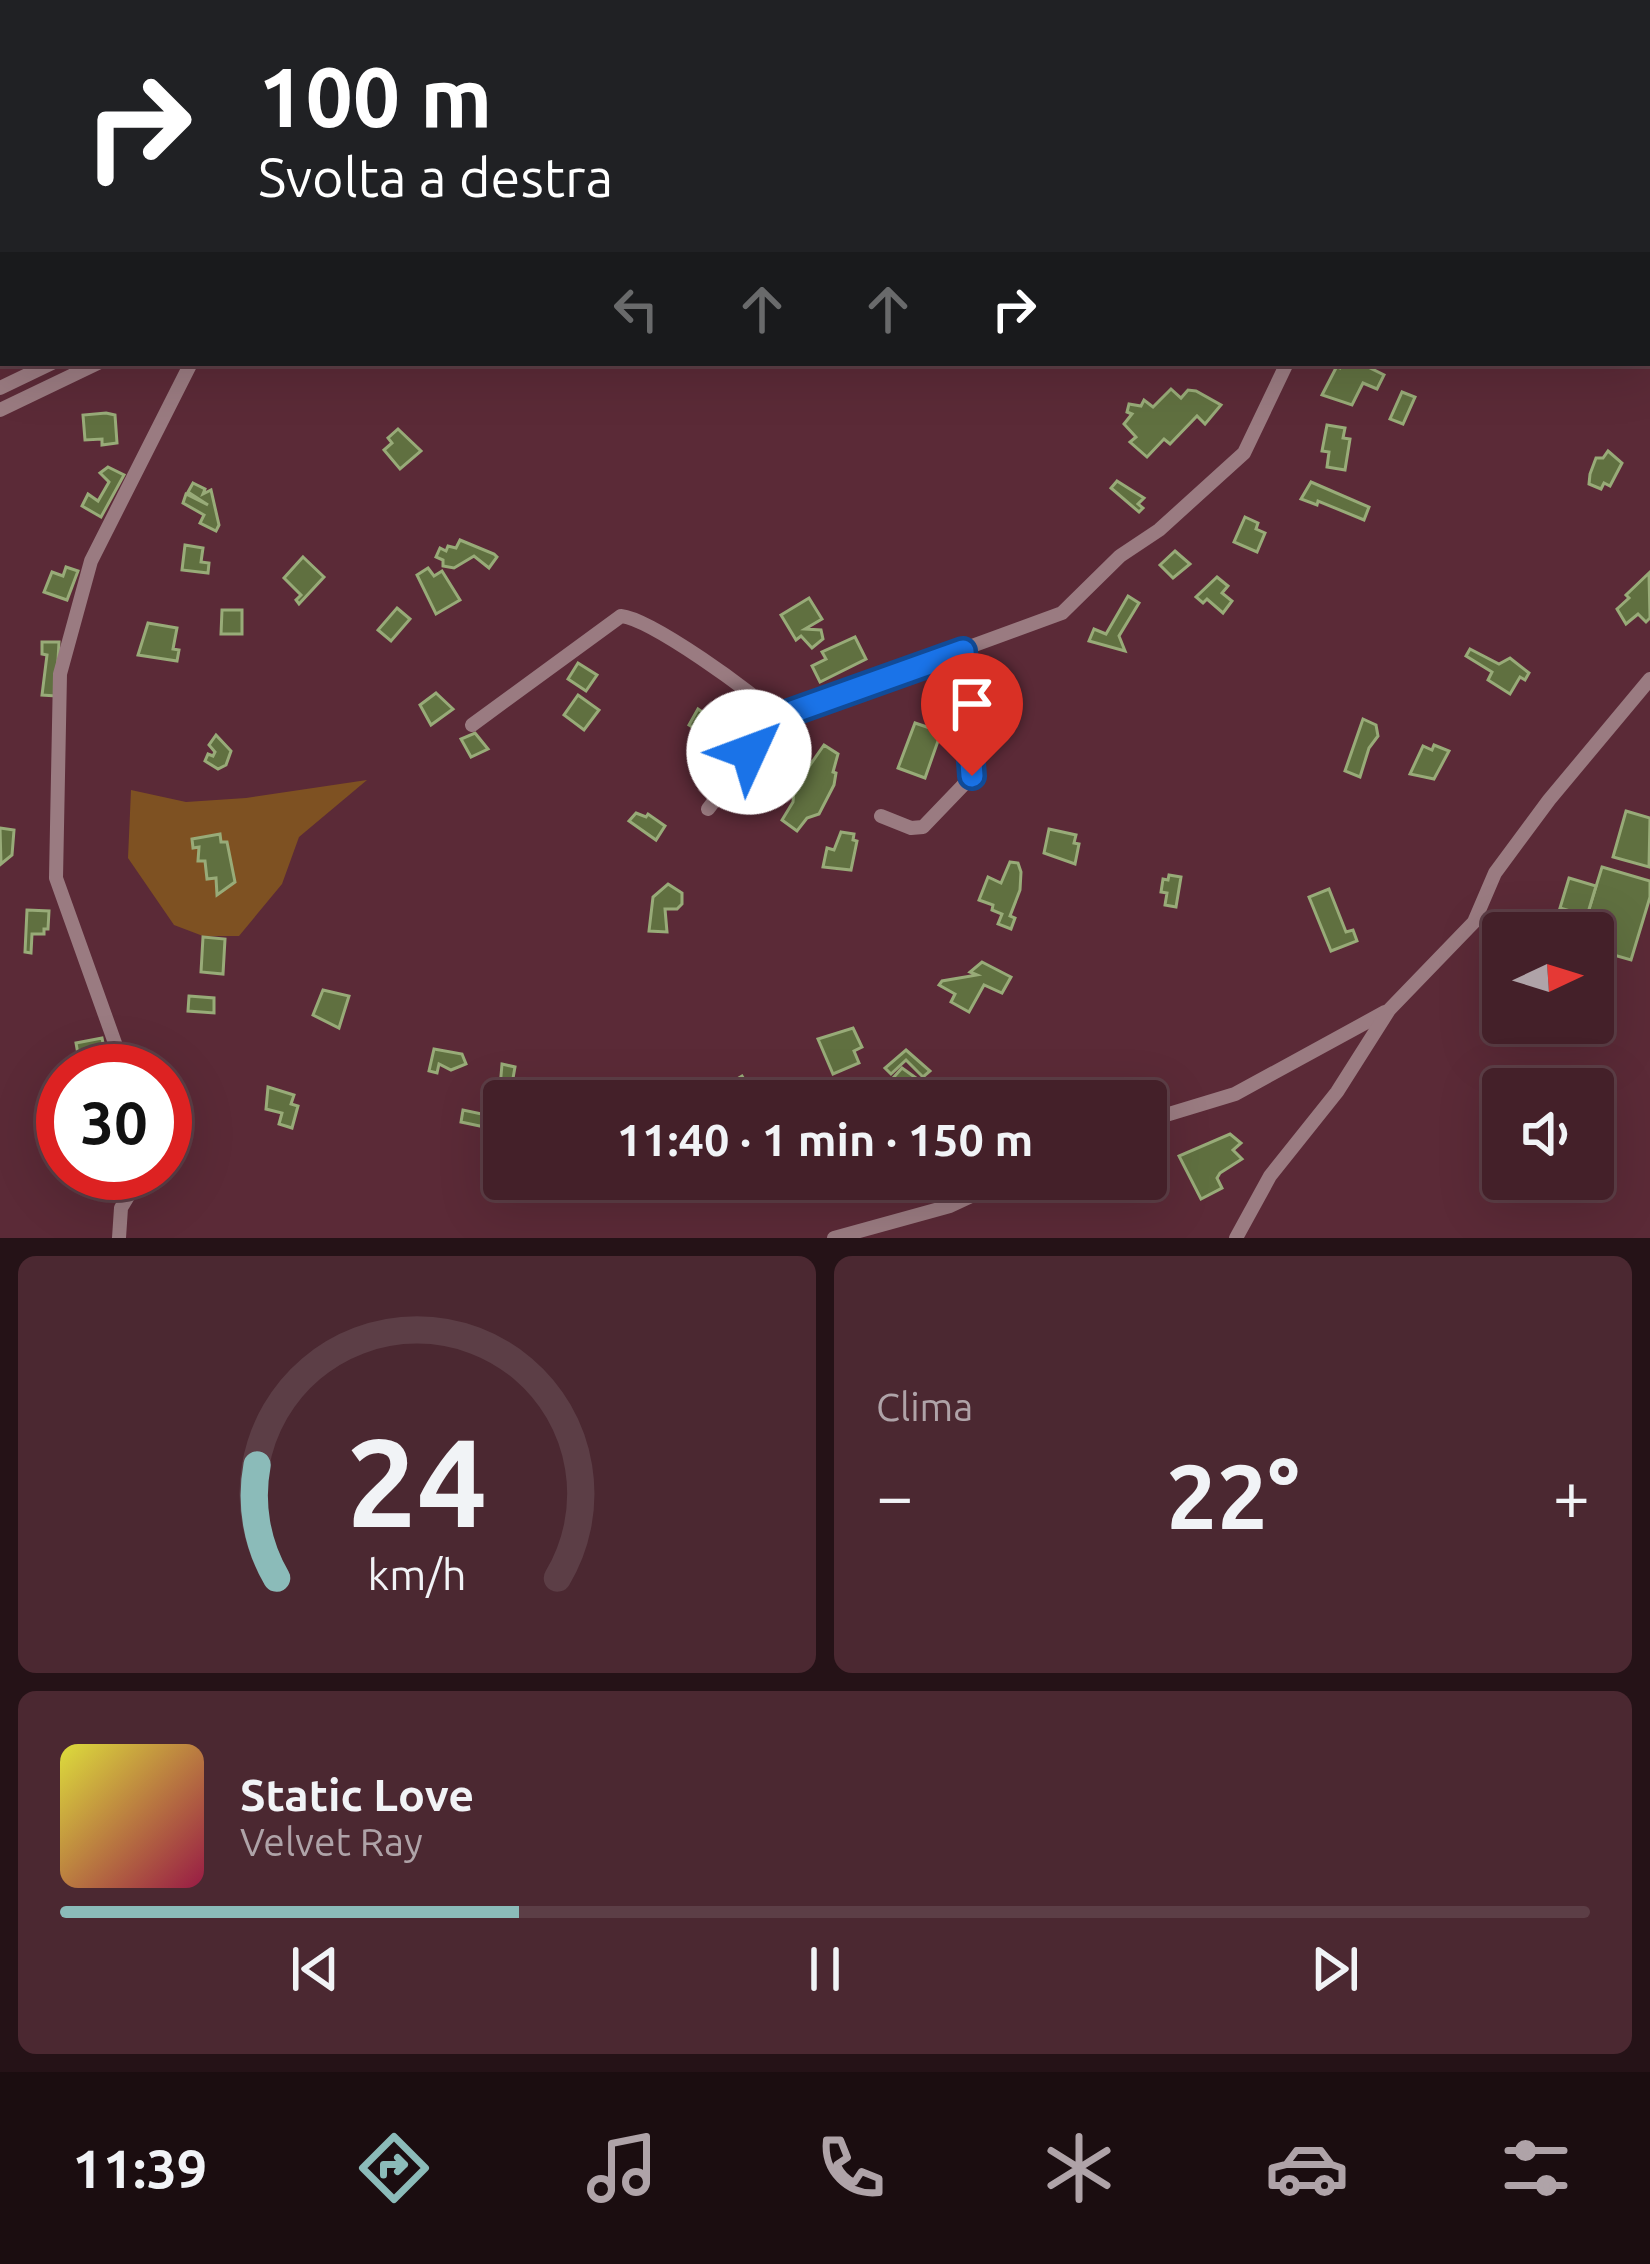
<!DOCTYPE html>
<html lang="it">
<head>
<meta charset="utf-8">
<style>
	:root { --surface:#442029; --page:#4b2831; --text:#f1f3f6; --muted:#afa3a8; --line:#5c3e46; --accent:#8bbbb9 }
	body { margin:0; font-family:Ubuntu,sans-serif; background:var(--page); color:var(--text); height:100vh; display:flex; flex-direction:column; font-size:45px; white-space:nowrap }
	* { box-sizing:border-box; margin:0 }
	p { font-size:39px; color:var(--muted) }
	.icon { flex:none; width:66px; height:66px; fill:none; stroke:currentColor; stroke-width:2; stroke-linecap:round; stroke-linejoin:round }
	.map { position:relative; height:1238px; overflow:hidden }
	.details { display:flex; flex-direction:column; gap:18px; padding:18px; background:#251217; flex:1 }
	.details>* { flex:none }
	.hud { position:absolute; left:0px; top:0px; width:1650px; height:366px; box-shadow:0 12px 48px #0002,0 0 0 3px var(--line); background:#202124; color:#fff; overflow:hidden }
	.needle { width:78px; rotate:86deg }
	.fabs { position:absolute; left:1482px; top:912px; display:grid; gap:24px }
	.fabs a { display:grid; place-items:center; width:132px; height:132px; border-radius:12px; background:var(--surface); box-shadow:0 12px 48px #0002,0 0 0 3px var(--line); font-size:60px }
	.speed { position:absolute; left:36px; top:1044px; display:flex; gap:24px; font-size:60px; font-weight:700; text-align:center }
	.speed>* { display:grid; place-content:center; width:156px; height:156px; border-radius:50%; background:var(--surface); box-shadow:0 12px 48px #0002,0 0 0 3px var(--line); line-height:1 }
	.speed .limit { border:18px solid #d22; background:#fff; color:#111 }
	.pin { position:absolute; display:grid; place-items:center; width:102px; height:102px; color:#fff; margin:-123px -51px; border-radius:50% 50% 50% 0; rotate:-45deg; box-shadow:0 0 12px #0007 }
	.pin .icon { rotate:45deg }
	.me { position:absolute; width:132px; margin:-66px; rotate:47deg; stroke-linejoin:round; filter:drop-shadow(0 0 9px #0008) }
	.turn { display:flex; align-items:center; gap:42px; height:252px; padding:0 60px; font-size:54px }
	.turn .icon { width:156px; height:156px; stroke-width:2.5 }
	.turn b { display:block; font-size:84px; line-height:102px }
	.lanes { display:flex; align-items:center; height:114px; padding:0 60px; background:#0003; justify-content:center; gap:60px; direction:ltr }
	.lanes .off { opacity:.35 }
	.big { font-size:90px; font-weight:700; line-height:1.1 }
	.details .card { flex:1; display:flex; flex-direction:column; justify-content:center; gap:18px; min-width:0; padding:0 42px; border-radius:18px; background:var(--page) }
	.details .dial { align-items:center; gap:0 }
	.dial svg { height:312px; overflow:visible; fill:none; stroke:var(--line); stroke-width:7; stroke-linecap:round; text-anchor:middle }
	.dial text { fill:var(--text); stroke:none }
	.song { display:flex; align-items:center; gap:36px }
	.cover { width:144px; height:144px; border-radius:18px; background:linear-gradient(135deg,hsl(60 70% 55%),hsl(340 70% 35%)) }
	.played { height:12px; border-radius:6px; background:linear-gradient(90deg,var(--accent) 30%,var(--line) 30%) }
	.keys { display:flex; justify-content:space-around; direction:ltr }
	.heat { display:flex; justify-content:space-between; align-items:center; font-size:66px; direction:ltr }
	.details .tiles { flex:1; display:grid; gap:18px; grid-template-columns:1fr 1fr }
	.card:last-child { grid-column:span 2 }
	.trip { position:absolute; left:483px; top:1080px; width:684px; height:120px; border-radius:12px; background:var(--surface); box-shadow:0 12px 48px #0002,0 0 0 3px var(--line); font-weight:700; line-height:120px; text-align:center }
	.menu { display:flex; height:192px; justify-content:space-around; align-items:center; background:#1b0d10; color:var(--muted) }
	.menu .icon { width:84px; height:84px }
	.menu .active { color:var(--accent) }
	.menu b { font-size:54px; color:var(--text) }
	.map>svg:first-child { display:block }
	.green { fill:#7e5122 }
	.building { fill:#607040; stroke:#98ab78; stroke-width:3 }
	.lines { fill:none; stroke-linecap:round; stroke-linejoin:round }
	.minor { stroke:#9a7b81; stroke-width:14 }
	.route-casing { stroke:#114b97; stroke-width:30 }
	.route { stroke:#1a73e8; stroke-width:21 }
</style>
</head>
<body>
<div class="map">
<svg width="1650" height="1238" viewBox="0 0 1650 1238">
	<rect width="100%" height="100%" fill="#5b2a37"/>
	<path class="green" d="M367 780 299 837 282 884 239 936H203L174 925 128 858 131 790 186 802 246 798Z"/>
	<g class="building">
		<path d="M1343 363H1360L1384 375 1377 389 1363 383 1352 405 1322 395 1337 366 1340 368Z"/>
		<path d="M1171 389 1181 398 1188 390 1196 391 1221 405 1205 424 1197 416 1170 444 1164 439 1147 457 1130 442 1136 437 1124 424 1132 414 1127 412 1129 404 1141 406 1144 400 1153 407Z"/>
		<path d="M1402 392 1415 397 1403 424 1390 419Z"/>
		<path d="M106 413 115 415 117 443 102 445V439L85 440 83 415Z"/>
		<path d="M1327 425 1345 428 1343 438 1350 439 1345 470 1327 467 1329 452 1322 451Z"/>
		<path d="M398 429 421 451 400 469 384 450 392 443 388 438Z"/>
		<path d="M1608 451 1622 463 1610 486 1604 483 1601 489 1589 484 1590 474 1596 458H1603Z"/>
		<path d="M108 467 124 475 101 517 82 506 88 494 98 501 109 482 100 473Z"/>
		<path d="M1117 481 1144 498 1138 504 1143 508 1139 512 1111 488Z"/>
		<path d="M1311 482 1369 507 1364 520 1318 501 1317 505 1301 499Z"/>
		<path d="M193 483 205 489 203 494 211 490 219 525 216 531 200 523 204 515 183 503 186 494 208 505 188 492Z"/>
		<path d="M1245 517 1258 523 1256 529 1265 533 1257 552 1234 542Z"/>
		<path d="M460 540 494 554 497 557 489 568 474 556 454 568 443 566V560L436 557 440 548 446 551 448 546 456 548Z"/>
		<path d="M185 545 203 548 201 562 209 563 208 573 182 570Z"/>
		<path d="M1175 551 1190 564 1173 578 1160 565Z"/>
		<path d="M303 557 324 577 299 604 296 600 301 595 284 578Z"/>
		<path d="M66 567 78 571 67 600 44 592 52 572 63 576Z"/>
		<path d="M428 568 434 576 442 571 460 600 436 614 417 575Z"/>
		<path d="M1649 573 1650 618 1646 622 1638 614 1626 624 1617 609 1629 598 1626 595Z"/>
		<path d="M1217 577 1228 586 1222 593 1232 601 1223 613 1207 599 1203 603 1196 597Z"/>
		<path d="M1128 596 1139 603 1119 636 1125 651 1089 641 1094 629 1106 634Z"/>
		<path d="M809 598 822 619 805 629 821 630 823 639 812 648 801 636 796 640 781 615Z"/>
		<path d="M397 608 410 619 391 641 378 630Z"/>
		<path d="M222 610H242V634H221Z"/>
		<path d="M148 623 177 628 173 649 179 650 177 661 138 655Z"/>
		<path d="M855 637 866 659 820 682 812 666 826 659 822 652Z"/>
		<path d="M42 642H59L56 696 42 695 47 655 42 654Z"/>
		<path d="M1470 649 1499 664 1510 658 1529 673 1525 680 1520 677 1510 694 1488 680 1492 672 1466 656Z"/>
		<path d="M578 663 597 675 586 691 568 679Z"/>
		<path d="M436 693 453 709 431 725 420 705Z"/>
		<path d="M578 695 599 710 584 730 564 715Z"/>
		<path d="M698 709 729 730 716 755 707 750 711 743 703 738 701 743 695 737 697 730 689 725Z"/>
		<path d="M930 719 944 724 925 778 898 768 915 723 927 727Z"/>
		<path d="M1363 719 1376 725 1378 736 1369 748 1360 777 1345 771Z"/>
		<path d="M475 733 488 749 471 757 461 739Z"/>
		<path d="M216 735 231 751 226 765 218 769 205 761 208 754 213 756 215 752 209 745Z"/>
		<path d="M824 745 838 754 833 772 836 773 834 785 819 814 807 818 797 831 782 820 793 802 794 788Z"/>
		<path d="M1434 745 1449 751 1434 779 1410 774 1423 746 1432 750Z"/>
		<path d="M1626 811 1650 818 1649 867 1613 857Z"/>
		<path d="M636 813 646 817 648 814 665 826 656 840 629 821Z"/>
		<path d="M0 828 14 830 12 855 1 864Z"/>
		<path d="M1049 829 1076 835 1074 843 1079 844 1075 864 1044 853Z"/>
		<path d="M841 832 854 834 853 840 857 841 851 870 823 867 827 848 834 850Z"/>
		<path d="M220 834 221 842H227L235 882 217 895 216 878 207 879 205 861H198L199 847 193 848 192 839Z"/>
		<path d="M1010 862 1018 863 1021 872 1020 890 1010 916 1015 918 1011 929 998 924 1002 914 992 910 993 905 979 900 988 877 1001 883Z"/>
		<path d="M1602 867 1650 881V897L1631 960 1593 949V933H1560L1567 910 1587 916Z"/>
		<path d="M1169 875 1181 877 1176 907 1165 905 1167 893 1161 892 1163 879 1168 880Z"/>
		<path d="M1569 878 1596 886 1587 916 1560 908Z"/>
		<path d="M668 884 682 893V904L677 909H665L667 932 649 931 653 897Z"/>
		<path d="M1329 889 1346 932 1353 930 1357 941 1331 951 1309 897Z"/>
		<path d="M27 910 49 911 48 929H44V934H32L31 953 25 952Z"/>
		<path d="M203 937 225 939 223 974 201 972Z"/>
		<path d="M982 962 1011 977 1002 993 984 985 969 1012 951 1002 955 994 939 985 942 981 977 975 970 972Z"/>
		<path d="M323 990 349 996 339 1028 313 1015Z"/>
		<path d="M189 996 214 998V1013L188 1011Z"/>
		<path d="M853 1028 862 1047 854 1051 859 1063 833 1074 818 1039Z"/>
		<path d="M102 1038 108 1067 81 1071 76 1043Z"/>
		<path d="M434 1049 462 1054 466 1064 451 1070 439 1064 437 1073 429 1071Z"/>
		<path d="M906 1050 930 1071 923 1077 906 1060 891 1074 885 1068Z"/>
		<path d="M502 1064 515 1067 509 1101H504L503 1131 461 1122 463 1110 491 1116 494 1099 499 1100Z"/>
		<path d="M902 1068 930 1088 917 1101H894L897 1098 885 1087Z"/>
		<path d="M742 1076 757 1100 718 1101 714 1093Z"/>
		<path d="M268 1087 294 1095 291 1104 298 1106 292 1128 279 1124 282 1113 266 1109Z"/>
		<path d="M1230 1134 1241 1143 1233 1150 1242 1159 1220 1173 1217 1178 1222 1188 1201 1199 1179 1156Z"/>
	</g>
	<g class="lines">
		<g class="minor">
			<path d="M731 3 733 0"/>
			<path d="M1054 3 1058 0"/>
			<path d="M1403 3 1404 0"/>
			<path d="M0 388 52 363"/>
			<path d="M0 410 98 363"/>
			<path d="M472 725 621 616C651 619 754 693 778 717L1062 613 1120 556 1159 530 1244 453 1287 363"/>
			<path d="M708 809 778 717"/>
			<path d="M881 816 911 828 923 827 972 776 963 651"/>
			<path d="M125 1071 56 878 60 674 91 561 191 363"/>
			<path d="M1146 1121 1235 1094 1385 1012"/>
			<path d="M119 1238 121 1208 142 1173"/>
			<path d="M834 1238 950 1206 1008 1179"/>
			<path d="M1236 1238 1270 1176 1337 1092 1389 1010 1474 922 1495 873 1549 800 1650 679"/>
		</g>
	</g>
	<g class="lines">
		<g class="route-casing">
			<path id="route" d="M749 752 778 717 963 651 972 776"/>
		</g>
		<use href="#route" class="route"/>
	</g>
</svg>
<div class="fabs">
<a><svg class="needle" viewBox="-14 -14 28 28"><path d="M0-13l5 13h-10z" fill="#e53935"/><path d="M0 13l5-13h-10z" fill="#afa3a8"/></svg></a>
<a><svg class="icon" aria-label="sound" viewBox="0 0 24 24"><path d="M4 9h4l5-4v14l-5-4H4zM17 9q2 3 0 6"/></svg></a>
</div>
<div class="speed"><div class="limit">30</div></div>
<div class="pin" style="left:972px;top:776px;background:#d93025"><svg class="icon" aria-label="arrive" viewBox="0 0 24 24"><path d="M6 21V4h12l-3 4 3 4H6"/></svg></div>
<svg class="me" style="left:749px;top:752px" viewBox="-20 -20 40 40"><circle r="19" fill="#fff"/><path d="M0-13L10 11 0 6-10 11z" fill="#1a73e8"/></svg>
<div class="trip">11:40 · 1 min · 150 m</div>
<div class="hud">
<div class="turn"><svg class="icon" aria-label="right" viewBox="0 0 24 24"><path d="M7 20v-9h11M14 6l5 5-5 5"/></svg><div><b>100 m</b>Svolta a destra</div></div>
<div class="lanes"><svg class="icon off" aria-label="left" viewBox="0 0 24 24"><path d="M17 20v-9H6M10 6l-5 5 5 5"/></svg><svg class="icon off" aria-label="ahead" viewBox="0 0 24 24"><path d="M12 20V5M6 11l6-6 6 6"/></svg><svg class="icon off" aria-label="ahead" viewBox="0 0 24 24"><path d="M12 20V5M6 11l6-6 6 6"/></svg><svg class="icon" aria-label="right" viewBox="0 0 24 24"><path d="M7 20v-9h11M14 6l5 5-5 5"/></svg></div>
</div>
</div>
<section class="details">
<div class="tiles">
<div class="card dial"><svg viewBox="0 0 100 80">
<path d="M14 69A42 42 0 1 1 86 69"/>
<path d="M14 69A42 42 0 0 1 9 40" stroke="#8bbbb9"/>
<text x="50" y="56" font-size="32" font-weight="700">24</text>
<text x="50" y="72" font-size="11">km/h</text>
</svg></div>
<div class="card"><p>Clima</p>
<div class="heat"><a>−</a><b class="big">22°</b><a>+</a></div>
</div>
<div class="card">
<div class="song"><i class="cover"></i><div><b>Static Love</b><p>Velvet Ray</p></div></div>
<div class="played"></div>
<div class="keys"><svg class="icon" aria-label="previous" viewBox="0 0 24 24"><path d="M18 5L8 12l10 7zM5 5v14"/></svg><svg class="icon" aria-label="pause" viewBox="0 0 24 24"><path d="M8 5v14M16 5v14"/></svg><svg class="icon" aria-label="next" viewBox="0 0 24 24"><path d="M6 5l10 7-10 7zM19 5v14"/></svg></div>
</div>
</div>
</section>
<nav class="menu">
<b>11:39</b>
<svg class="icon active" aria-label="directions" viewBox="0 0 24 24"><path d="M12 3l9 9-9 9-9-9zM9 14v-3h6M13 9l2 2-2 2"/></svg>
<svg class="icon" aria-label="music" viewBox="0 0 24 24"><path d="M9 18V5l10-2v13"/><circle cx="6" cy="18" r="3"/><circle cx="16" cy="16" r="3"/></svg>
<svg class="icon" aria-label="phone" viewBox="0 0 24 24"><path d="M5 4h4l2 5-3 2q2 4 5 5l2-3 5 2v4C11 20 4 13 5 4z"/></svg>
<svg class="icon" aria-label="climate" viewBox="0 0 24 24"><path d="M12 3v18M4 7l16 10M4 17L20 7"/></svg>
<svg class="icon" aria-label="car" viewBox="0 0 24 24"><path d="M5 17H2v-5l4-1 3-4h7l3 4 3 1v5h-3M9 17h6M6 11h13"/><circle cx="7" cy="17" r="2"/><circle cx="17" cy="17" r="2"/></svg>
<svg class="icon" aria-label="filters" viewBox="0 0 24 24"><path d="M4 7h16M4 17h16"/><circle cx="9" cy="7" r="2"/><circle cx="15" cy="17" r="2"/></svg>
</nav>
</body>
</html>
